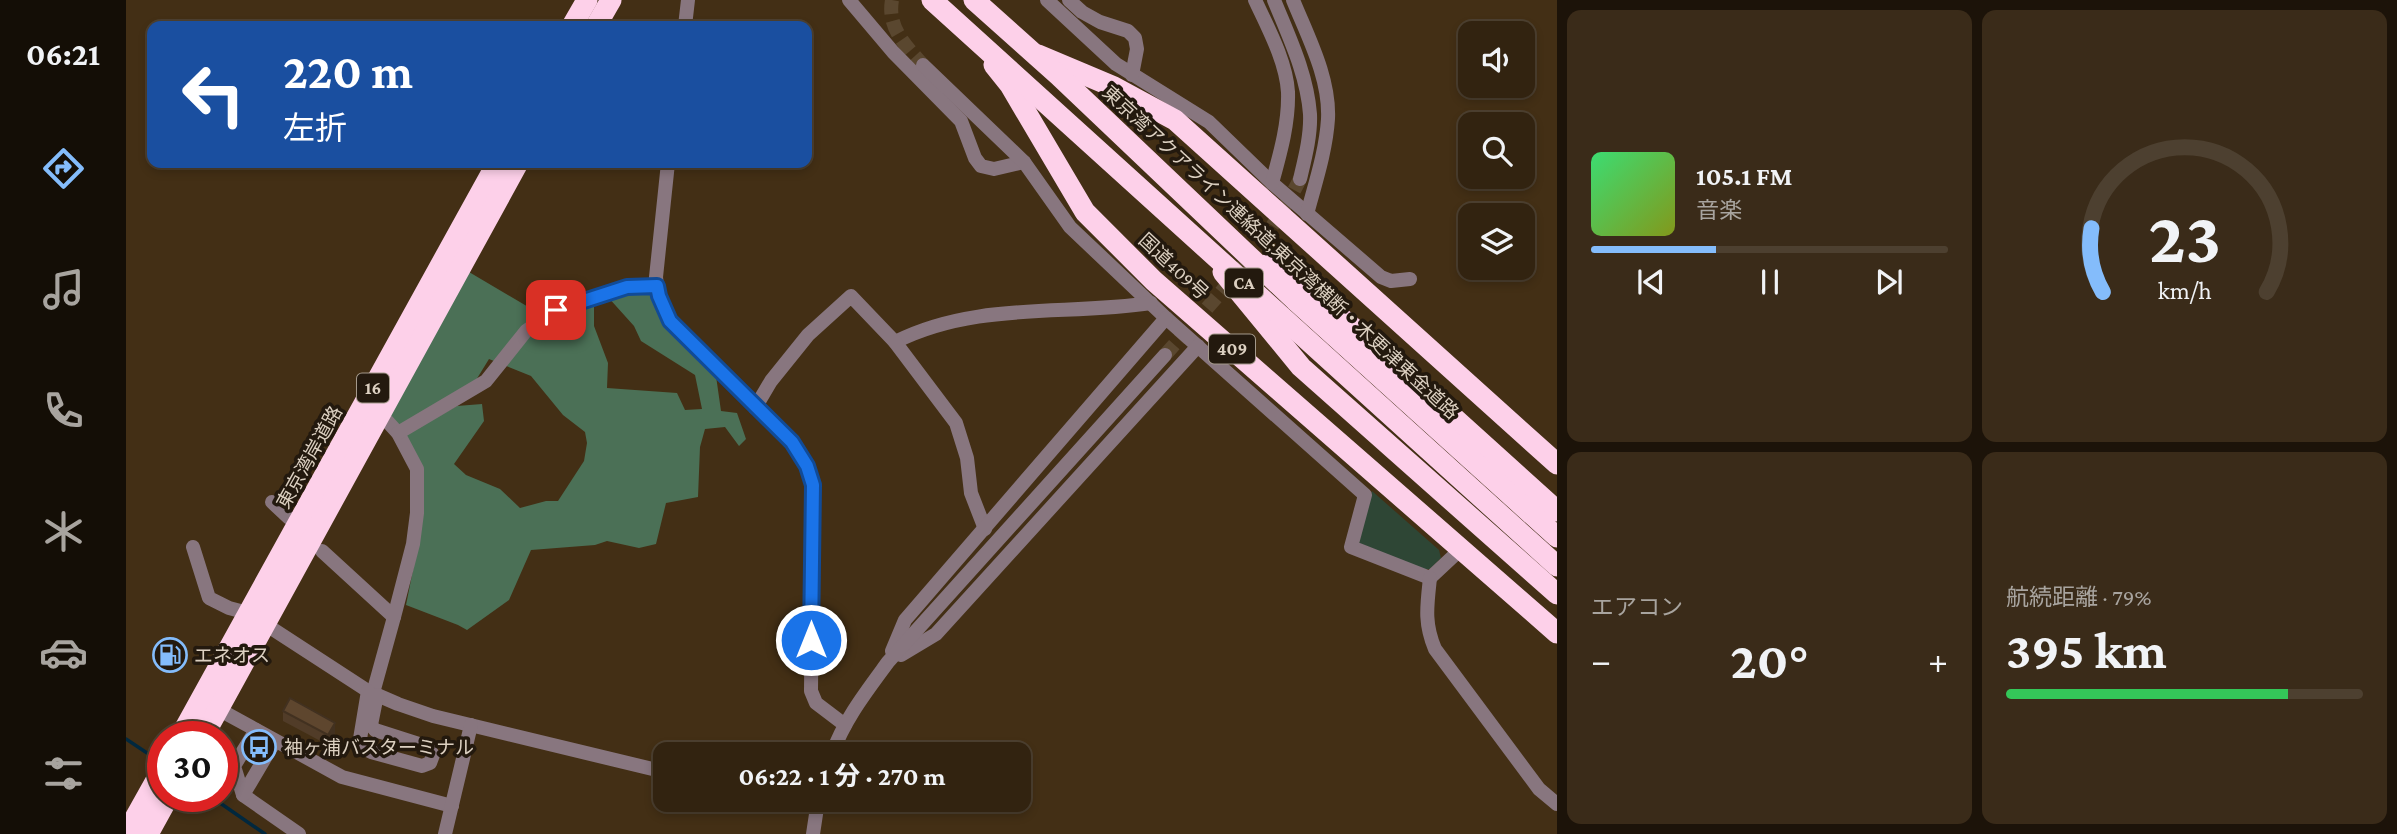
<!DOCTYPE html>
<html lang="ja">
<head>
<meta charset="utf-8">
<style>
	:root { --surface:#322310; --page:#3a2b19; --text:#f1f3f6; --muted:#a8a49f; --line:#4d4030; --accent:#84bcfb }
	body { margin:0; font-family:"Crimson Pro","Noto Sans JP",serif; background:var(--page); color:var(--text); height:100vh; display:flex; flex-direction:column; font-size:26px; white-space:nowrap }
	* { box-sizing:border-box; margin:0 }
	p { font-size:23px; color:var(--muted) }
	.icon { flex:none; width:38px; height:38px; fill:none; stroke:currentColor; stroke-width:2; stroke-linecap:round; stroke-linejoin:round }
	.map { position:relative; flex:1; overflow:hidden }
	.details { display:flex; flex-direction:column; gap:10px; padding:10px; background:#1c1309; width:840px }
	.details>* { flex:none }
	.top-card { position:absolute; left:21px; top:21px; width:665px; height:147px; border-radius:14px; box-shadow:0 4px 10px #0003,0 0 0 2px var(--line); background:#1a4fa0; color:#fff; overflow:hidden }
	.buttons { position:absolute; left:1332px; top:21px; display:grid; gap:14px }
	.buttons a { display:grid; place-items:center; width:77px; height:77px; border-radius:14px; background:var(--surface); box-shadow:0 4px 10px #0003,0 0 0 2px var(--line); font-size:35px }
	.speed { position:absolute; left:21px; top:721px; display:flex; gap:14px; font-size:35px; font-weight:700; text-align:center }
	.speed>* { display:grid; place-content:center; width:91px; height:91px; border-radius:50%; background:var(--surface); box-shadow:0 4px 10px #0003,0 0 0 2px var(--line); line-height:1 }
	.speed .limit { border:10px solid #d22; background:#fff; color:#111 }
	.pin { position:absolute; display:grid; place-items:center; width:60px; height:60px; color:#fff; margin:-30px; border-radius:14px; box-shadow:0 4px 10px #0006 }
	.me { position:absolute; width:77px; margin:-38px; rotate:0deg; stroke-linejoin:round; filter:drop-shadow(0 0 5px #0008) }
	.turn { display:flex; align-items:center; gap:24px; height:147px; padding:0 21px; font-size:32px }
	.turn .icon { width:91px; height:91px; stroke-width:2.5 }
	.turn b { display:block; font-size:49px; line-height:60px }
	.big { font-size:52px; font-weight:700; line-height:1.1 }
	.details .tile { flex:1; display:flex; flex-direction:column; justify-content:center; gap:10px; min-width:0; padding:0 24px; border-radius:14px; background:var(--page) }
	.details .dial { align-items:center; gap:0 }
	.dial svg { height:182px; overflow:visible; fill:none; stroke:var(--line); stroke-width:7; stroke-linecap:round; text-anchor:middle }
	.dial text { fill:var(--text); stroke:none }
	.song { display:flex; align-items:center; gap:21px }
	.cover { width:84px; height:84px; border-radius:10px; background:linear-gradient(135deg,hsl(140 70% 55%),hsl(70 70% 35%)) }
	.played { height:7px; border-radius:4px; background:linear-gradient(90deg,var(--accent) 35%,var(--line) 35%) }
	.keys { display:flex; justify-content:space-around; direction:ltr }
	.heat { display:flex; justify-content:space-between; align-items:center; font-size:38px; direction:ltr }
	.charge { height:10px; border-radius:5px; background:linear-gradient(90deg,#34c759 79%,var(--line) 0) }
	.details .tiles { flex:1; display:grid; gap:10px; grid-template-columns:repeat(2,1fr) }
	.trip { position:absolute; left:527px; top:742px; width:378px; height:70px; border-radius:14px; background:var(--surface); box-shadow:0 4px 10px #0003,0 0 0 2px var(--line); font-weight:700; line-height:70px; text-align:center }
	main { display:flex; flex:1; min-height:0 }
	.tab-bar { display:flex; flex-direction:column; width:126px; justify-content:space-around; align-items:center; background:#140e06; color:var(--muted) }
	.tab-bar .icon { width:49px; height:49px }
	.tab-bar .selected { color:var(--accent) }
	.tab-bar b { font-size:32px; color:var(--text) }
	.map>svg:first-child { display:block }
	.green { fill:#2e4635 }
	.forest { fill:#4b7056 }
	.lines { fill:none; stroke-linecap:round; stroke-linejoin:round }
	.stream { stroke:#01283e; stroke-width:3.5 }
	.minor-tunnel { stroke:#5a472f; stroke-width:14; stroke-dasharray:14 7; stroke-linecap:butt }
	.minor { stroke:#88767f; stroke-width:14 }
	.highway { stroke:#fdd0e9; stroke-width:21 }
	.highway-bridge { stroke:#fdd0e9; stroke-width:21 }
	.wall { fill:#513c28 }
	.shaded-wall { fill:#423120 }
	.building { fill:#5e462e; stroke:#423120; stroke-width:2 }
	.route-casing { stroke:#114b97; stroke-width:18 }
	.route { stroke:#1a73e8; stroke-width:12 }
	.labels { text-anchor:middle; stroke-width:7; stroke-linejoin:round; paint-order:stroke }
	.shield { fill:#23190e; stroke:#a4998b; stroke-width:2 }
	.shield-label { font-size:18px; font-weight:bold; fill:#dcd0c1 }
	.street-label { font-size:19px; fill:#dcd0c1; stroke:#23190e }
	.poi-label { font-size:19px; fill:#dcd0c1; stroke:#23190e; text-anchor:start }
</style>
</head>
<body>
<main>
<nav class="tab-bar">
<b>06:21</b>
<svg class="icon selected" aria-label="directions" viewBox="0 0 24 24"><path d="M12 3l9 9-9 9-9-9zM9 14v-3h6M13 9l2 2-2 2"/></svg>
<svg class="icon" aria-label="music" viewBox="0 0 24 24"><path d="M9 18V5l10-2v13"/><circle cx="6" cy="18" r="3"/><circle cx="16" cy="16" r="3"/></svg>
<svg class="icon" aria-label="phone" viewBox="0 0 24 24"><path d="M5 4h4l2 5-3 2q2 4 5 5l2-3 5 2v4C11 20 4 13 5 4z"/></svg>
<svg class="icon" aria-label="climate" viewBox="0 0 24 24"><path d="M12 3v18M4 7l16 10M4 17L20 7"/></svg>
<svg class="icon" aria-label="car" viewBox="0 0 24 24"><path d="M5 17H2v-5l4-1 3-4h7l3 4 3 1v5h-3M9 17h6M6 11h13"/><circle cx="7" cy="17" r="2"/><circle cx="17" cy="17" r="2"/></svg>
<svg class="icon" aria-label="filters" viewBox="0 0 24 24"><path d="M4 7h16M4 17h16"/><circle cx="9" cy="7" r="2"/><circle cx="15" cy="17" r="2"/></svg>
</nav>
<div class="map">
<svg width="1431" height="834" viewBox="0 0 1431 834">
	<rect width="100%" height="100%" fill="#432f15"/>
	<path class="green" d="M1246 491 1313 550 1315 558 1304 569H1293L1235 546 1231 538Z"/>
	<path class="forest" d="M343 272 421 318 468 302V326L482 363 481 388 551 393 559 410 576 409 569 375 515 341 508 326 481 296 526 291 590 376 595 411 611 413 620 439 613 446 599 427 579 429 574 447 572 497 540 503 530 544 513 548 481 541 469 545 405 550 383 600 341 630 332 625 280 605 292 545 294 466 279 435 331 406 356 404 358 421 328 464 340 475 374 489 394 508 420 501H432L458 461 461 443 459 432 437 415 405 376 363 359 347 385 272 429 261 418Z"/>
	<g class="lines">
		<g class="stream">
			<path d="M0 739 33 761"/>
			<path d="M84 796 139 834"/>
		</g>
		<g class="minor-tunnel">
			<path d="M766 0C761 28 780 46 797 65"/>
			<path d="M1039 355C1088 300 1141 245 1174 179"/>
		</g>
		<g class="minor">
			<path d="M723 0 767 52 835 121 849 158 855 166 868 169 898 162"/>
			<path d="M921 0 990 64 1083 122 1146 183 1255 277 1265 281 1284 279"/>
			<path d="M943 0 956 12 974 22 1002 31 1009 38 1011 49 1006 75"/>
			<path d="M1129 0C1142 28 1160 61 1162 92 1163 123 1154 154 1146 183"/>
			<path d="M1148 0C1163 37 1181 74 1184 114 1185 135 1179 158 1174 179"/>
			<path d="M1167 0C1182 37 1204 78 1202 119 1200 151 1189 184 1181 214"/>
			<path d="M559 26 562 0"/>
			<path d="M797 65 898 162 944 227 1040 318 1239 495 1225 547 1304 578 1335 549"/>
			<path d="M542 163 530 277 532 296 544 321 666 442 681 466 687 485 685 691 690 703 719 725"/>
			<path d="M769 342C850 301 939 316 1025 303"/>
			<path d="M629 408 645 381 682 335 725 296 769 342 830 423 841 458 845 493 859 529"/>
			<path d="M253 417 261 421 272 433 291 469V513L287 544 268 617"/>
			<path d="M272 433 360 381 400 331 430 310 501 287 531 286"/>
			<path d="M146 502 163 518"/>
			<path d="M67 547 83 598 103 608 122 613 242 691 272 704 307 716 539 772"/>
			<path d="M196 551 268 617 247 693"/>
			<path d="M1304 578C1301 606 1298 623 1309 649L1413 789 1431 804"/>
			<path d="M766 651 779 620 1040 318"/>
			<path d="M775 655 810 634 1072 346"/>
			<path d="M242 691 234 739 236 747 245 752 296 766 304 763 307 755 302 747 249 730 245 725 251 695"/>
			<path d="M92 709 216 777 326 806"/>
			<path d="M130 730 108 766 117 795 173 834"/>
			<path d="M706 754C718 720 740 692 762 662L1039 355"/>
			<path d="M117 795 149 741"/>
			<path d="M656 800 690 808"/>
			<path d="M319 834 345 725"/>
			<path d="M687 834 692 801"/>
		</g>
		<g class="highway">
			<path d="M446 26 461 0"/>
			<path d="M470 26 485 0"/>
			<path d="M912 55 988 87 1049 120 1431 464"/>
			<path d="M868 65 884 85 959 212 1028 281 1431 633"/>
			<path d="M1140 265 1194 300 1244 342 1431 511"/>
			<path d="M1097 272 1175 367 1431 594"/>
			<path d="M1170 301 1431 537"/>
			<path d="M54 737 371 163"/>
			<path d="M77 737 392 163"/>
			<path d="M0 834 37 768"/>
			<path d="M22 834 43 796"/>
		</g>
		<g class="highway-bridge">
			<path d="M806 0 1431 566"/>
			<path d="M848 0 932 75 1170 301"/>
		</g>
	</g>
	<path class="wall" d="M157 711 209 733 202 745 157 721Z"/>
	<path class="shaded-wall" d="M209 723V733L202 745V735Z"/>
	<path class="building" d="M164 698 209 723 202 735 157 711Z"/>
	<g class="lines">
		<g class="route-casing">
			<path id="route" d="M430 310 501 287 531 286 533 296 544 321 666 442 681 466 687 485 685 640"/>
		</g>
		<use href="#route" class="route"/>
	</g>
	<defs>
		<g id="fuel-ring" transform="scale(1.75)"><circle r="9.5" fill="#23190e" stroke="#84bcfb" stroke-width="1.5"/><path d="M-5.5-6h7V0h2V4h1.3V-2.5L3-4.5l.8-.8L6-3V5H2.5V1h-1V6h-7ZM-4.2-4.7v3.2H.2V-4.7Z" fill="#84bcfb"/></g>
		<g id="bus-ring" transform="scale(1.75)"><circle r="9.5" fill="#23190e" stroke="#84bcfb" stroke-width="1.5"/><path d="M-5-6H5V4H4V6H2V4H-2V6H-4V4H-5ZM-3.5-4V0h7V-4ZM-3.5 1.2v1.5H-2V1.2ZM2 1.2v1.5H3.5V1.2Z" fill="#84bcfb"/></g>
	</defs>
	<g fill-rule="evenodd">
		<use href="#fuel-ring" x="44" y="655"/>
		<use href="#bus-ring" x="133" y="747"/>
	</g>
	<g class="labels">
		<g class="shield">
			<rect x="1099" y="268.5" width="38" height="29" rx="5"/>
			<rect x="1083" y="334.5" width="46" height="29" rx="5"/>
			<rect x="231" y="373.5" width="32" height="29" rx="5"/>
		</g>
		<g class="shield-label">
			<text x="1118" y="289">CA</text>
			<text x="1106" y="355">409</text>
			<text x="247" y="394">16</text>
		</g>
		<g class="street-label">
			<text transform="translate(1155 252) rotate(43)" y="7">東京湾アクアライン連絡道;東京湾横断・木更津東金道路</text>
			<text transform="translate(1048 266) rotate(43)" y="7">国道409号</text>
			<text transform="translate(183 457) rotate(-61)" y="7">東京湾岸道路</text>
		</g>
		<g class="poi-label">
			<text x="68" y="662">エネオス</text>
			<text x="158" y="754">袖ヶ浦バスターミナル</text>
		</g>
	</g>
</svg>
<div class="buttons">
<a><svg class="icon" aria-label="sound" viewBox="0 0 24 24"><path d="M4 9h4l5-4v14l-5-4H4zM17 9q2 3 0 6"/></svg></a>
<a><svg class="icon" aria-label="search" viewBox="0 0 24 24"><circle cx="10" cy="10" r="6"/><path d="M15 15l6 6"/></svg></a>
<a><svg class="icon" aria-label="layers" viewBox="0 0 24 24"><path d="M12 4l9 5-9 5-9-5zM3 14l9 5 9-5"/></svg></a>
</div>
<div class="speed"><div class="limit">30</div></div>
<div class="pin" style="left:430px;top:310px;background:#d93025"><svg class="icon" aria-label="arrive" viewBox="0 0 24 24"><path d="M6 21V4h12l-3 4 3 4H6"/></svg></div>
<svg class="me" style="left:685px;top:640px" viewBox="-20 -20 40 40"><circle r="17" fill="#1a73e8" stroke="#fff" stroke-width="3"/><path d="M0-11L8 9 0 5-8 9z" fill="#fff"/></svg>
<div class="trip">06:22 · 1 分 · 270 m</div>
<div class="top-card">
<div class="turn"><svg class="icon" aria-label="left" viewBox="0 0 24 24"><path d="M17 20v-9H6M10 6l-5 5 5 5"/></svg><div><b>220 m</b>左折</div></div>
</div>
</div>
<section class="details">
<div class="tiles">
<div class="tile">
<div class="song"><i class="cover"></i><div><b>105.1 FM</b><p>音楽</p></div></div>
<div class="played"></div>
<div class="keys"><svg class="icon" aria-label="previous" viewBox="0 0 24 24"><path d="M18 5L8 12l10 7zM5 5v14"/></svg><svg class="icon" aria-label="pause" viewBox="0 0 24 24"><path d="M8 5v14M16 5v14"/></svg><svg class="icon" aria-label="next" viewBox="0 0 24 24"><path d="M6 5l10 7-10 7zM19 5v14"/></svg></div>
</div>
<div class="tile dial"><svg viewBox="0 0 100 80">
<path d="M14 69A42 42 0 1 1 86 69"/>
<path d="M14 69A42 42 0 0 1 9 41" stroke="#84bcfb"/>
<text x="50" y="56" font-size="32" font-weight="700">23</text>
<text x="50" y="72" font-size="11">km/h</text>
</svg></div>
<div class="tile"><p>エアコン</p>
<div class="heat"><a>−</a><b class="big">20°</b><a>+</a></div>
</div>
<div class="tile"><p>航続距離 · 79%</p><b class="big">395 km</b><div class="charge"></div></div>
</div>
</section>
</main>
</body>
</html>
